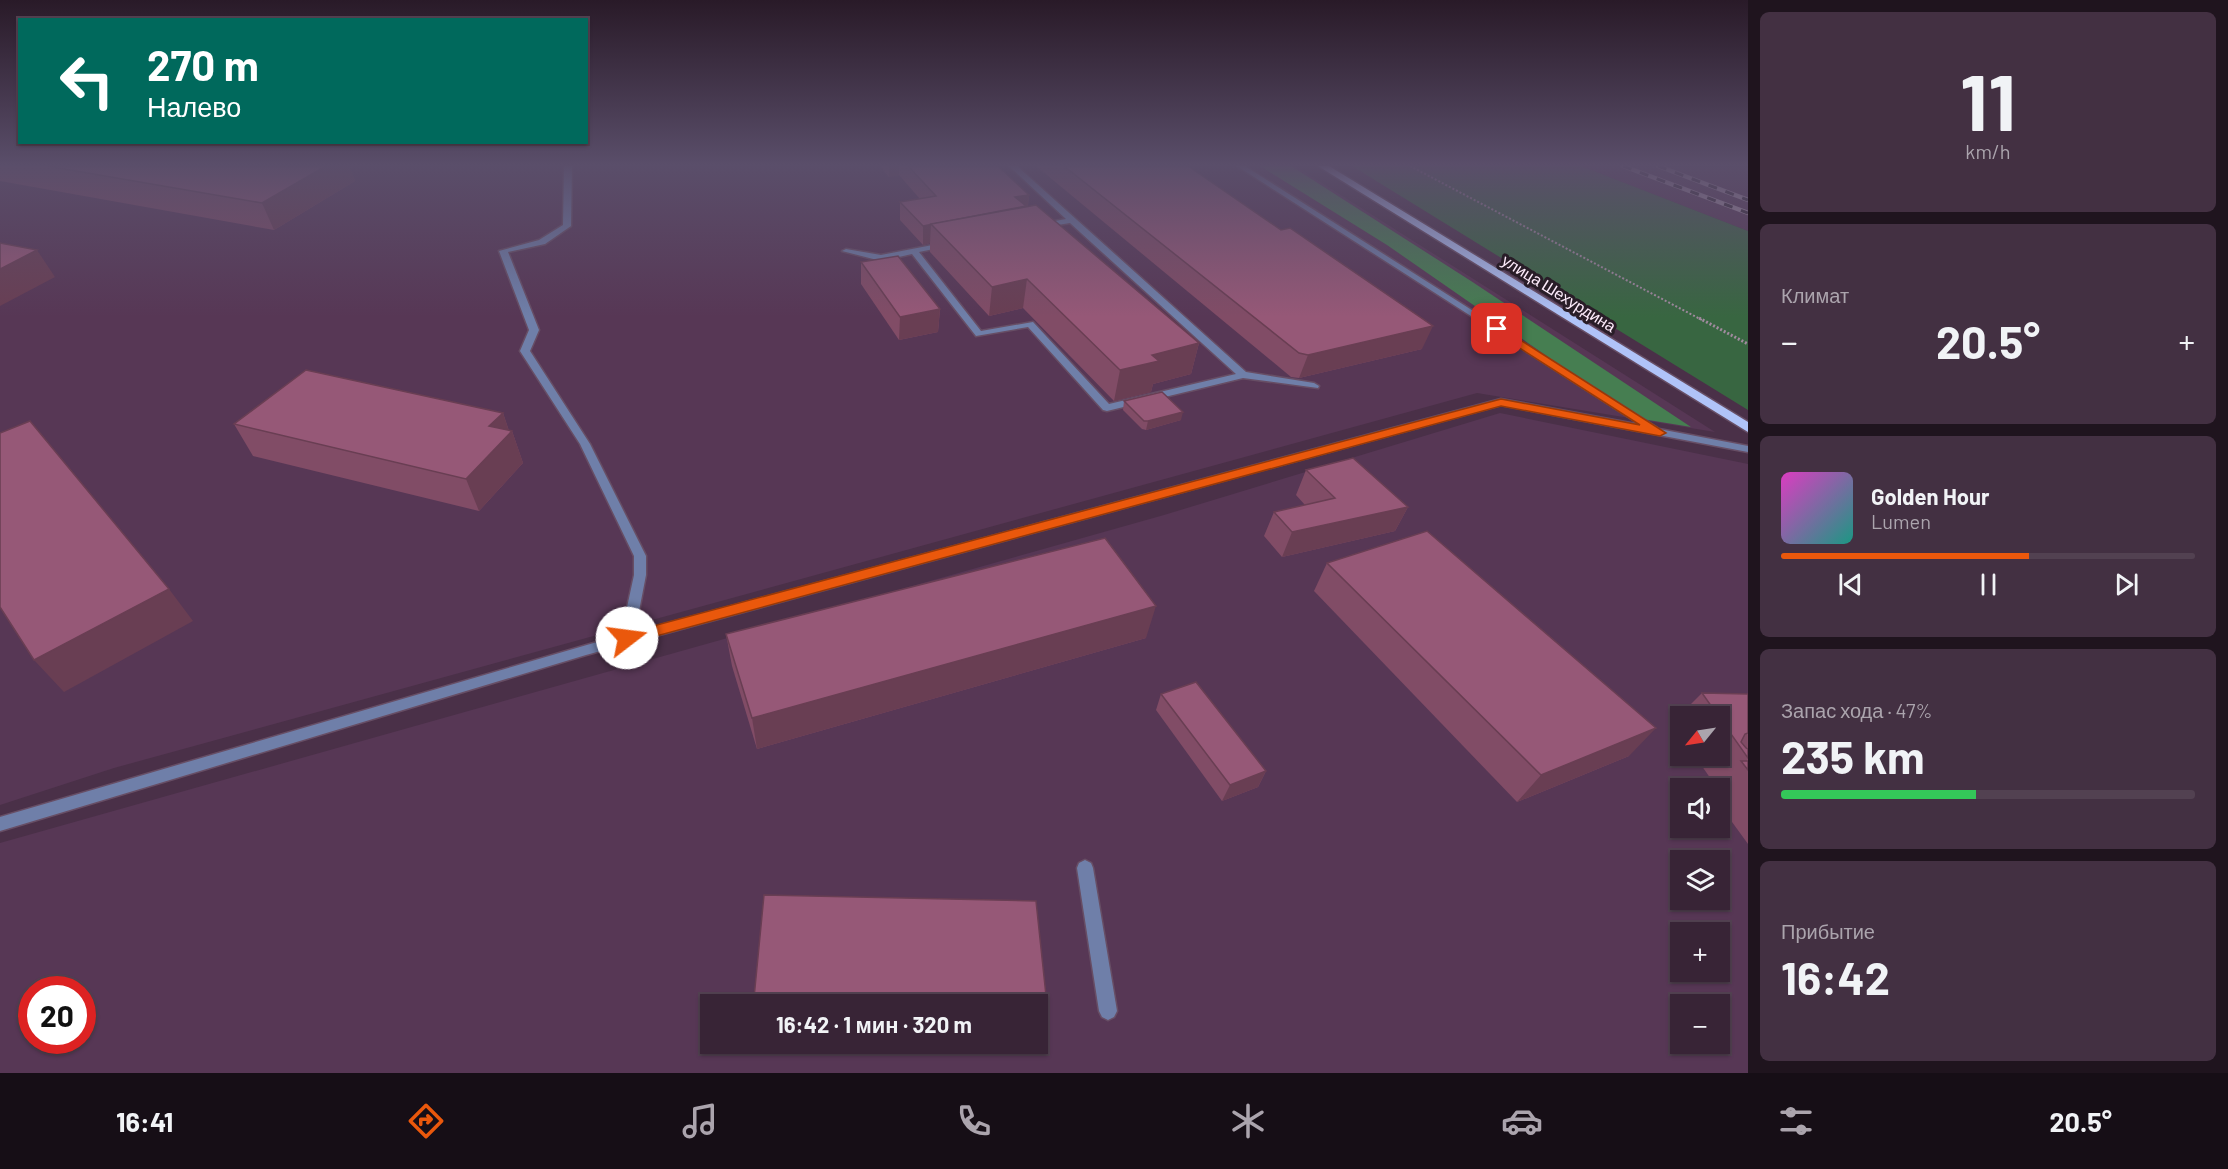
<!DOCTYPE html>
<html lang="ru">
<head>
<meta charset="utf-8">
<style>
	:root { --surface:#382436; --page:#433042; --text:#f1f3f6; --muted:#aba4ad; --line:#524151; --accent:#ea580c }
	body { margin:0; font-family:Barlow,sans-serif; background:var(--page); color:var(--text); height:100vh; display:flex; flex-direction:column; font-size:22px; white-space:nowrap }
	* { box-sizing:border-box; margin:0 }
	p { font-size:20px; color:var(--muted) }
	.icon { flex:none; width:33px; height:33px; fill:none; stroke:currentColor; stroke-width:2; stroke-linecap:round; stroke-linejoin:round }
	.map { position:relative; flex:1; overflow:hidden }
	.panel { display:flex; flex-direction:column; gap:12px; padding:12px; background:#1f141e; width:480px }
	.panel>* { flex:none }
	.top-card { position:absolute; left:18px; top:18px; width:570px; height:126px; border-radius:0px; box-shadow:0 2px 4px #0004,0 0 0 2px var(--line); background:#00695c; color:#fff; overflow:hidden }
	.needle { width:39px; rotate:240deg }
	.fabs { position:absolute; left:1670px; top:706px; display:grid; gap:12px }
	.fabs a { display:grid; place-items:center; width:60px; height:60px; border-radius:0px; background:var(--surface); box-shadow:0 2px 4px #0004,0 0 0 2px var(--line); font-size:30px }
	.speed { position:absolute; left:18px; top:976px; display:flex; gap:12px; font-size:30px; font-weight:700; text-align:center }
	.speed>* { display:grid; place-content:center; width:78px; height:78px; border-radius:50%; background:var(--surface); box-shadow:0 2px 4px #0004,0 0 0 2px var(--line); line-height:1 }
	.speed .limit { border:9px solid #d22; background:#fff; color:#111 }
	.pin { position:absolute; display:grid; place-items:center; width:51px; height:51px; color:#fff; margin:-26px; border-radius:12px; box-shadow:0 3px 9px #0006 }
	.me { position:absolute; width:66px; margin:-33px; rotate:75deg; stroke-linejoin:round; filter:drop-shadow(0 0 4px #0008) }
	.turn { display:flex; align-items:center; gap:21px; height:126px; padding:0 30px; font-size:27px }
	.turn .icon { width:78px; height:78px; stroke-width:2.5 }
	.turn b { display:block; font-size:42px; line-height:51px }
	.big { font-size:45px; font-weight:700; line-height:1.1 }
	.panel .widget { flex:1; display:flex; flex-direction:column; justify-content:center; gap:9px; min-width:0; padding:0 21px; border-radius:9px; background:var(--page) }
	.panel .dial { align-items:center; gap:0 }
	.dial b { font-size:78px; line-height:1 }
	.song { display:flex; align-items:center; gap:18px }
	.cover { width:72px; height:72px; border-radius:9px; background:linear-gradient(135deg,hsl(310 70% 55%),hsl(170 70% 35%)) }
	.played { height:6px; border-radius:3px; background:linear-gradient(90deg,var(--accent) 60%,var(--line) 60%) }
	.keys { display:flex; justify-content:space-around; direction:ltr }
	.heat { display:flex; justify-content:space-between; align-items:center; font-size:33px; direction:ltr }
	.charge { height:9px; border-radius:4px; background:linear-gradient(90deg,#34c759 47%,var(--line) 0) }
	.trip { position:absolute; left:700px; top:994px; width:348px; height:60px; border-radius:0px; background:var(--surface); box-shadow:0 2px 4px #0004,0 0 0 2px var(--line); font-weight:700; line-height:60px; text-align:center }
	.tab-bar { display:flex; height:96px; justify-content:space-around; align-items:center; background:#160e16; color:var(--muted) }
	.tab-bar .icon { width:42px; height:42px }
	.tab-bar .active { color:var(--accent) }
	.tab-bar b { font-size:27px; color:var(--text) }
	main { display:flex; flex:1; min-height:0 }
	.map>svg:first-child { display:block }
	.built { fill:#573755; fill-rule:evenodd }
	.green { fill:#386641 }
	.forest { fill:#467e51 }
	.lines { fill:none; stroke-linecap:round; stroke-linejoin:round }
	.service-casing { stroke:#674e65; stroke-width:3 }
	.minor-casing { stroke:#674e65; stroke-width:3 }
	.primary-casing { stroke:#674e65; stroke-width:3 }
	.path-far1 { stroke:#a18b9f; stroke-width:2; stroke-dasharray:2 2; stroke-linecap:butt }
	.path { stroke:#a18b9f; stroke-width:3; stroke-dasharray:2 2; stroke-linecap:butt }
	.service { fill:#6f7fa9; fill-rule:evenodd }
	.minor { fill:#6f7fa9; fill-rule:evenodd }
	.primary { fill:#b0c3f8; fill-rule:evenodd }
	.rail-casing { stroke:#b5a0b3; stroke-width:4.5 }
	.rail { stroke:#291d28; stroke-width:3; stroke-dasharray:9; stroke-linecap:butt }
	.wall { fill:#814c66 }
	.shaded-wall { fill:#693e53 }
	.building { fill:#965877; stroke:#693e53; stroke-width:1.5 }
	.route { fill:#ea580c; stroke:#983908; stroke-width:1.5 }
	.labels { text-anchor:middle; stroke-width:6; stroke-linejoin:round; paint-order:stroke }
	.far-street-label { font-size:16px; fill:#fdebfb; stroke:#291d28 }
</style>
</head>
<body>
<main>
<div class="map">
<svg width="1748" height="1073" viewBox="0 0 1748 1073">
	<rect width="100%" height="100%" fill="#4a3048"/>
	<g class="built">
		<path d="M0 166H1295L1715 432 1477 393 114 768 0 805Z"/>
		<path d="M1581 166 1748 168V231Z"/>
		<path d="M1500 413 1748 464V1073H0V843L1164 515ZM1680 717H1719V756H1680ZM1680 789H1719V828H1680ZM1680 861H1719V900H1680ZM1680 933H1719V972H1680ZM32 990H82V1041H32ZM711 1005H1038V1044H711ZM1680 1005H1719V1044H1680Z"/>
	</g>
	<path class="green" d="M1352 166H1581L1748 231V410Z"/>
	<path class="forest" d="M1260 166H1291L1471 281 1691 427 1636 418 1387 245Z"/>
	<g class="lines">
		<g class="service-casing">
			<g id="service">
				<path d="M564 166H572L571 226 545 244 508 252 539 330 530 351 590 444 646 556V575L635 632 1501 399 1641 425 1237 166H1245L1659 429 1748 446V452L1501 405 586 655 0 831V817L621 635 634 575V556L580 444 520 351 529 330 499 251 539 240 563 225Z"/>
				<path d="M1009 166H1017L1246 372 1314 383 1319 386 1318 388 1243 378 1107 411 1103 410 1028 327 976 336 912 254 881 261 842 251 846 249 881 255 948 242V246L919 252 981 331 1033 322 1109 404 1236 374 1070 223 1039 228V224L1066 219Z"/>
			</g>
		</g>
		<g class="minor-casing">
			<path id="minor" d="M1085 860 1091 863 1093 868 1117 1011 1114 1017 1108 1020 1102 1017 1099 1011 1077 868 1079 863Z"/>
		</g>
		<g class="primary-casing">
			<path id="primary" d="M1318 166H1329L1748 422V432Z"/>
		</g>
		<path class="path-far1" d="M1410 166 1702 320"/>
		<path class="path" d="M1699 318 1748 344"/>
		<use href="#service" class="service"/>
		<use href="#minor" class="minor"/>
		<use href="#primary" class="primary"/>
		<g class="rail-casing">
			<g id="rail">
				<path d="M1623 166 1748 213"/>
				<path d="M1658 166 1748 200"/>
			</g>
		</g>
		<use href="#rail" class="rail"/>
	</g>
	<g class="wall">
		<path d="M0 166H349L355 181 274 230 0 181Z"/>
		<path d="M880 166H998L1029 195 1028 206 1199 343 1191 374 1153 384 1151 392 1114 401 1023 308 989 316 930 252V243L923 245 900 220V202L920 199 899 175 889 177Z"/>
		<path d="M1036 166H1188L1422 349 1299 378 1291 377Z"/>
		<path d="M861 262 940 309 938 332 899 340 861 284Z"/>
		<path d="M1124 401 1181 420 1146 430 1142 429 1123 410Z"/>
		<path d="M503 413 509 431H512L523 463 479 511 253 456 234 424Z"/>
		<path d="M1306 470 1408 507 1395 531 1282 557 1264 536 1274 512 1305 505 1296 495Z"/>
		<path d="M1327 563 1629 756 1517 802 1314 591Z"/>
		<path d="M726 634 1146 638 757 749 732 666Z"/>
		<path d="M1702 693 1748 694V844L1719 804V789H1710L1715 785 1695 756H1719V717H1680V733L1673 722Z"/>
		<path d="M1161 694 1266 771 1258 787 1222 801 1156 710Z"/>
		<path d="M754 998 1047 1005 1039 1030H1038V1005H755Z"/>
	</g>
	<g class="shaded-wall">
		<path d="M326 166H349L355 181 274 230 262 203Z"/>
		<path d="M889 166H899V175L889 177Z"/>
		<path d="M1029 195 1027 213 1015 197Z"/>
		<path d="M931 224 930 243 923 245V226Z"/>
		<path d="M37 250 55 277 0 306V269Z"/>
		<path d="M1027 279 1023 308 989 316 992 287Z"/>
		<path d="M940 309 938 332 899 340 900 317Z"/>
		<path d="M1433 326 1422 349 1299 378 1308 355Z"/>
		<path d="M1199 343 1191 374 1153 384 1151 392 1114 401 1120 370 1152 355Z"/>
		<path d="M1183 412 1181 420 1146 430 1148 421Z"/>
		<path d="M503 413 510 434 512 431 523 463 479 511 466 479 489 426Z"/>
		<path d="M1408 507 1395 531 1282 557 1292 532Z"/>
		<path d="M169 589 193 621 64 692 34 660Z"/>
		<path d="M1156 606 1146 638 757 749 752 718Z"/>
		<path d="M1656 728 1629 756 1517 802 1541 775Z"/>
		<path d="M1266 771 1258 787 1222 801 1230 785Z"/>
	</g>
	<g class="building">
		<path d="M47 166H326L262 203Z"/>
		<path d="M908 166H998L1029 195 1015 197 1026 206 923 226 900 202 936 196Z"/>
		<path d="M1064 166H1188L1281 230 1290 228 1433 326 1308 355 1299 353Z"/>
		<path d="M1036 205 1199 343 1152 355 1159 361 1120 370 1027 279 992 287 931 224Z"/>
		<path d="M0 243 37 250 0 269Z"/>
		<path d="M898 256 940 309 900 317 861 262Z"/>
		<path d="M306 370 503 413 489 426 512 431 466 479 234 424Z"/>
		<path d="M1162 392 1183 412 1148 421H1144L1124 401Z"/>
		<path d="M30 421 169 589 34 660 0 607V433Z"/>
		<path d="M1353 458 1408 507 1292 532 1274 512 1335 498 1306 470Z"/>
		<path d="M1427 531 1656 728 1541 775 1327 563Z"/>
		<path d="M1105 538 1156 606 752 718 726 634Z"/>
		<path d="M1196 682 1266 771 1230 785 1161 694Z"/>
		<path d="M1702 693 1748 694V733L1745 734 1741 742 1746 748 1748 749V758Z"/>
		<path d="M1741 761H1748V770Z"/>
		<path d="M764 895 1036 901 1047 1005 754 998Z"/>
	</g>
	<linearGradient id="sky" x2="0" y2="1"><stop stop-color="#291a28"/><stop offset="0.52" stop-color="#5a4e6a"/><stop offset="1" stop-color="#5a4e6a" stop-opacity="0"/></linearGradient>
	<rect width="1748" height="317" fill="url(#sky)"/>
	<path class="route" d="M1497 325 1666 433 1660 436 1501 406 627 644 622 643 620 638 622 634 627 633 1501 399 1640 425 1493 331 1491 329Z"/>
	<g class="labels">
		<g class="far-street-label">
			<text transform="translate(1559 293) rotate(32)" y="6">улица Шехурдина</text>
		</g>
	</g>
</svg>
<div class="fabs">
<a><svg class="needle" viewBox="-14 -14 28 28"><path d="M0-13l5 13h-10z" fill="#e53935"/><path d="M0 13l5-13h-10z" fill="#aba4ad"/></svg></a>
<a><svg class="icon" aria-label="sound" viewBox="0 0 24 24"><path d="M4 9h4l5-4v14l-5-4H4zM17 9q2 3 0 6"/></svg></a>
<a><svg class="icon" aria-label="layers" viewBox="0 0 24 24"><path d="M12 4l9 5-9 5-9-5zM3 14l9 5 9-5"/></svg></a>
<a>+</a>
<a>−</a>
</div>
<div class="speed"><div class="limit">20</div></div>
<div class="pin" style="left:1497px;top:329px;background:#d93025"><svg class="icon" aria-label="arrive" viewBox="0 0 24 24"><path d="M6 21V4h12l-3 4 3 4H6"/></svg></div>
<svg class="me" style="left:627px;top:638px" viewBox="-20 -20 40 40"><circle r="19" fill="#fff"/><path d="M0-13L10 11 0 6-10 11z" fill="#ea580c"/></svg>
<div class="trip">16:42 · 1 мин · 320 m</div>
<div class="top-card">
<div class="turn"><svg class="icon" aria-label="left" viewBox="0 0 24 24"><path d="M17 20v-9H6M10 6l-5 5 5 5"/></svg><div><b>270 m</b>Налево</div></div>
</div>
</div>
<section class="panel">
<div class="widget dial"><b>11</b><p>km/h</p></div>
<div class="widget"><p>Климат</p>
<div class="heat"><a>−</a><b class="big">20.5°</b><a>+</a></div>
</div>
<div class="widget">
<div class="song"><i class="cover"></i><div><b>Golden Hour</b><p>Lumen</p></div></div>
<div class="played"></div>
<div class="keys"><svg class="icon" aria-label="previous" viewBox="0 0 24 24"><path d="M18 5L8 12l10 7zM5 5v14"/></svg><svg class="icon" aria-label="pause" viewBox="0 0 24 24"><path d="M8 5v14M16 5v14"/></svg><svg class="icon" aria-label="next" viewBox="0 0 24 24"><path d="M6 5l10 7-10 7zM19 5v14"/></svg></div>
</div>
<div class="widget"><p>Запас хода · 47%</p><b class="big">235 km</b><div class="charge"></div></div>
<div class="widget"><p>Прибытие</p><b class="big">16:42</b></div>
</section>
</main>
<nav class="tab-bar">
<b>16:41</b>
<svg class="icon active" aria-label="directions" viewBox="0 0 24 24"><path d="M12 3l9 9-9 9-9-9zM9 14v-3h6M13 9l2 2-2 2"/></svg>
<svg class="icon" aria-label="music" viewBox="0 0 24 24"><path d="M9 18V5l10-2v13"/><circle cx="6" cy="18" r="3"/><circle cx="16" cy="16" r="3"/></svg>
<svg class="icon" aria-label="phone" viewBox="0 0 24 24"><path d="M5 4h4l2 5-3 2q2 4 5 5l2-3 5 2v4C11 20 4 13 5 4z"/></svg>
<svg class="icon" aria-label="climate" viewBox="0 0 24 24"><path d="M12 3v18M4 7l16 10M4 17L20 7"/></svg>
<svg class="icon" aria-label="car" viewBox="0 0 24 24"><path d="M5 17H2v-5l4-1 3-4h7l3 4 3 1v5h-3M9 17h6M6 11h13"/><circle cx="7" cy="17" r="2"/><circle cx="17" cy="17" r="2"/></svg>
<svg class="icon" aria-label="filters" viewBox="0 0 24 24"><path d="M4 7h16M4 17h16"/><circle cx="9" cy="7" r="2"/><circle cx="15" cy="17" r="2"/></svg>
<b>20.5°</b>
</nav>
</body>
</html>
